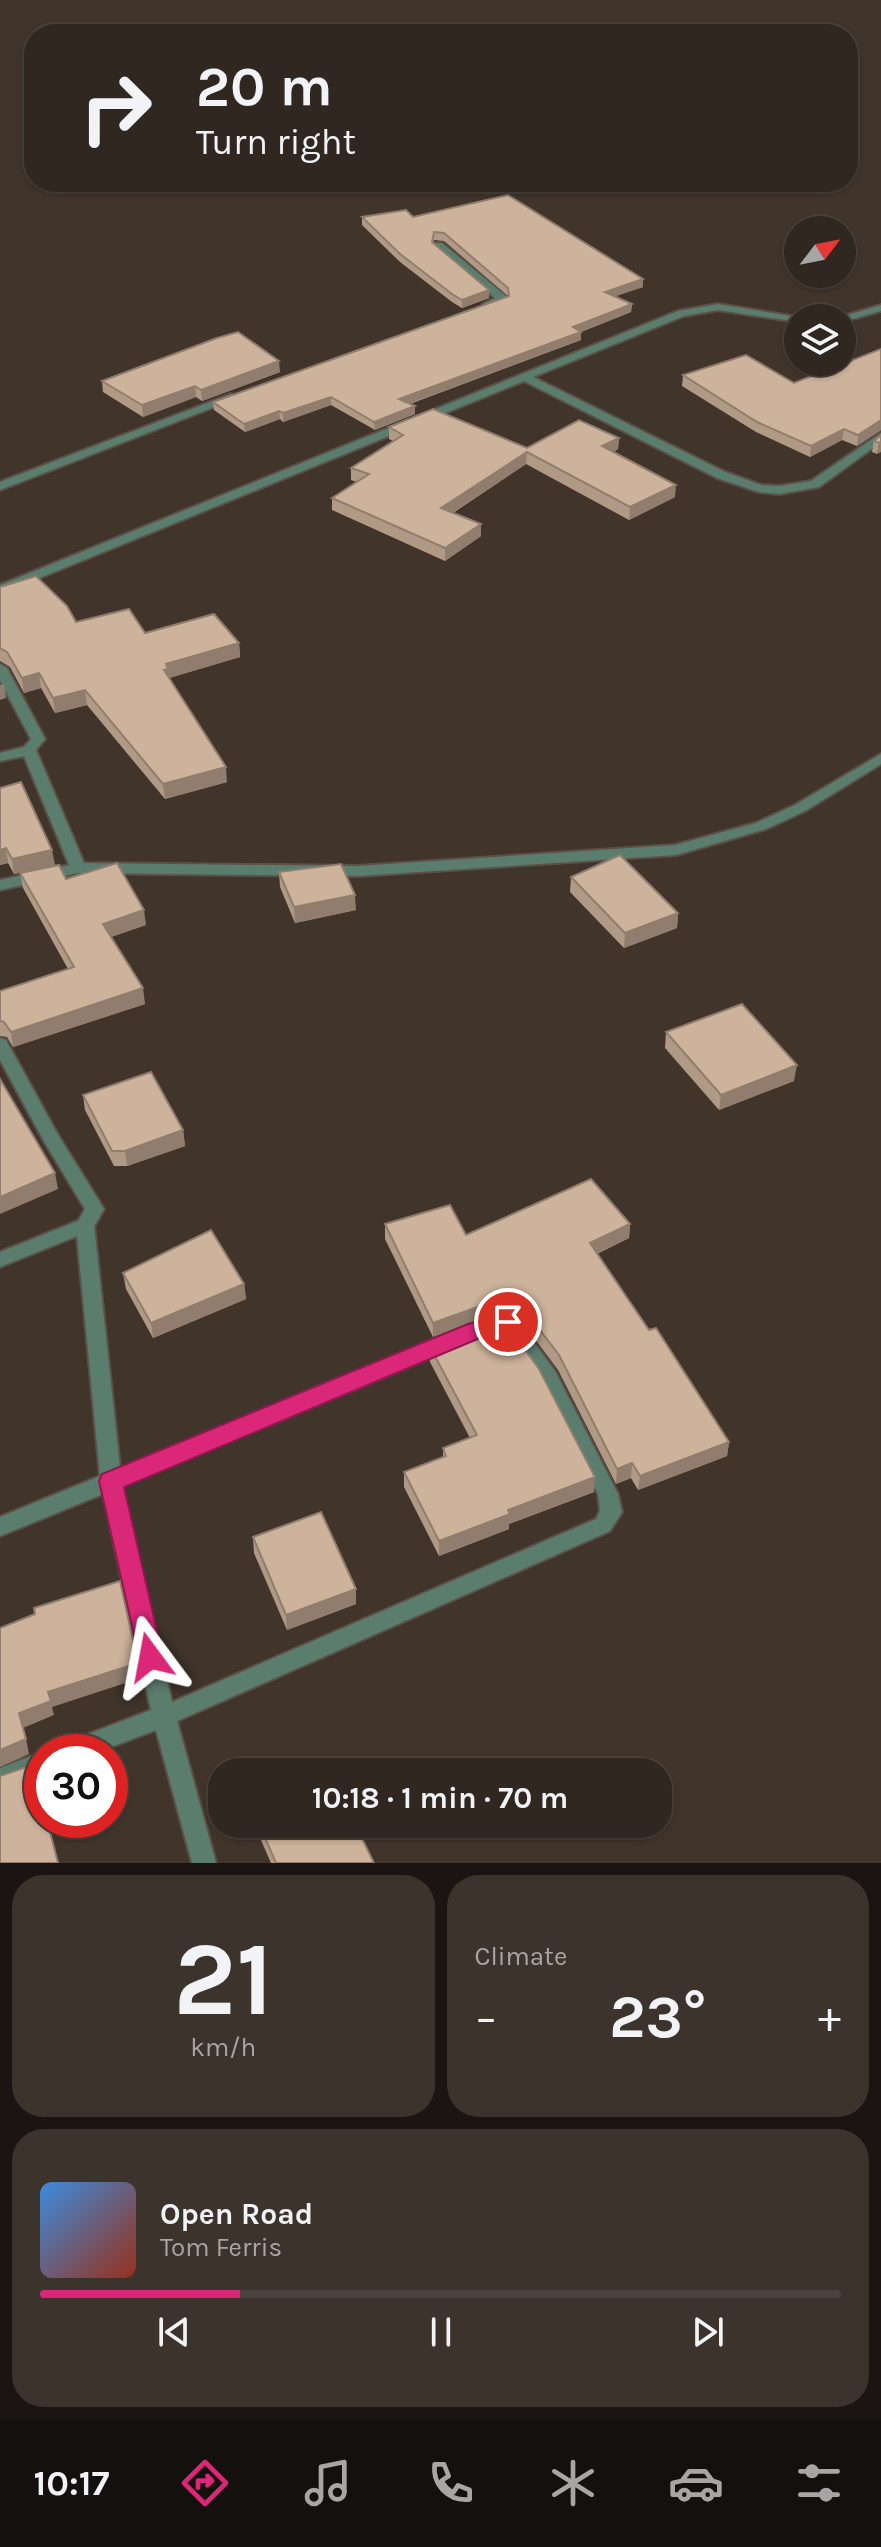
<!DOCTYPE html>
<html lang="en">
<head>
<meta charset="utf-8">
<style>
	:root { --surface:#302720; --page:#3c332d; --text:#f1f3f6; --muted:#a8a5a5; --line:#4b443e; --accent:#db2777 }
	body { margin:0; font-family:Karla,sans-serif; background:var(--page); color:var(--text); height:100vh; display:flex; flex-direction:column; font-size:30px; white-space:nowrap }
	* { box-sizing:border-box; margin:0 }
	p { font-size:26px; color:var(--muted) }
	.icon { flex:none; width:44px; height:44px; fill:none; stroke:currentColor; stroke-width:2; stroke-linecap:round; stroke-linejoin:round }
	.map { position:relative; height:1863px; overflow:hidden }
	.drawer { display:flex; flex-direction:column; gap:12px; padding:12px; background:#1a1512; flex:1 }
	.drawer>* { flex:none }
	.banner { position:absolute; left:24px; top:24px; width:834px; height:168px; border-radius:32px; box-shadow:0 2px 6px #0004,0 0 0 2px var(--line); background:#302720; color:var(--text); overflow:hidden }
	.needle { width:52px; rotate:58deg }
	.buttons { position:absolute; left:784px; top:216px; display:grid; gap:16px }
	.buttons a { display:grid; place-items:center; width:72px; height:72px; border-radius:50%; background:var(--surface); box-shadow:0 2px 6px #0004,0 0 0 2px var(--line); font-size:40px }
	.speed { position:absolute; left:24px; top:1734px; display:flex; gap:16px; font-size:40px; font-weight:700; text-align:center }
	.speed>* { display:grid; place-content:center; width:104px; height:104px; border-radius:50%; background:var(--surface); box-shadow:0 2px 6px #0004,0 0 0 2px var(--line); line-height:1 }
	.speed .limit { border:12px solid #d22; background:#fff; color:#111 }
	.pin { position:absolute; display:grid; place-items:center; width:68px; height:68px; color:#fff; margin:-34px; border:4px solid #fff; border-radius:50%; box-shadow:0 2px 8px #0007 }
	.me { position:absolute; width:88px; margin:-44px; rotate:347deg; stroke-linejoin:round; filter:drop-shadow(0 0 6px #0008) }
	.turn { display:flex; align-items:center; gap:28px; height:168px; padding:0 40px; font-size:36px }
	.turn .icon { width:104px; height:104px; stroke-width:2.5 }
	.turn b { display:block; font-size:56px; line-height:68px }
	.big { font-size:60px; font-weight:700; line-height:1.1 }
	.drawer .tile { flex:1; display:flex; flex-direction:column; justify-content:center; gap:12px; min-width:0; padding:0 28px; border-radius:32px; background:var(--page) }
	.drawer .dial { align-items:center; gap:0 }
	.dial b { font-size:104px; line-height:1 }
	.song { display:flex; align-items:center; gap:24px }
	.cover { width:96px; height:96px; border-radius:12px; background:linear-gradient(135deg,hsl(210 70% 55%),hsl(10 70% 35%)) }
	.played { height:8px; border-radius:4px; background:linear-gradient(90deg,var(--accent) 25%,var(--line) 25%) }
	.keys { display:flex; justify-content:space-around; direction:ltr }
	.heat { display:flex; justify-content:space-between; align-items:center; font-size:44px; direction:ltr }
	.drawer .tiles { flex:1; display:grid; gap:12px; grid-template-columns:1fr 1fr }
	.tile:last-child { grid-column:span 2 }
	.trip { position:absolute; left:208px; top:1758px; width:464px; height:80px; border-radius:32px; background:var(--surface); box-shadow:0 2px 6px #0004,0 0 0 2px var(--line); font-weight:700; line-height:80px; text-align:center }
	.dock { display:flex; height:128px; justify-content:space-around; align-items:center; background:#13100d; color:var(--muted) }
	.dock .icon { width:56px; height:56px }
	.dock .selected { color:var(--accent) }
	.dock b { font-size:36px; color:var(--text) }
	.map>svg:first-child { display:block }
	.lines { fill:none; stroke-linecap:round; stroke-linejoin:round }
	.service-casing { stroke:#5c5148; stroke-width:4 }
	.minor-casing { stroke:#5c5148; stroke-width:4 }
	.service { fill:#5a7d6e; fill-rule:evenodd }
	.minor { fill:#5a7d6e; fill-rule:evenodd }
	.wall { fill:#b09a86 }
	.shaded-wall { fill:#907d6d }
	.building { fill:#cdb39c; stroke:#907d6d; stroke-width:2 }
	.route { fill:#db2777; stroke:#8e194d; stroke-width:2 }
</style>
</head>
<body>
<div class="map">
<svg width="881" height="1863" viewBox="0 0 881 1863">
	<rect width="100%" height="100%" fill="#40342b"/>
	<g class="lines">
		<g class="service-casing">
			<path id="service" d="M0 1038 6 1040 58 1135 104 1209 92 1230 85 1232 78 1230 76 1225 85 1209 45 1143 0 1060Z"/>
		</g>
		<g class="minor-casing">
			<g id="minor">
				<path d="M434 243H442L506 296V300L491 308H483V304L495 298 434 247Z"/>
				<path d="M718 304 803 318H798V322L718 310 684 316 533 377 725 472 761 485 779 486 811 481 881 433V442L819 487 779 494 759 492 717 478 524 381 0 594V585L678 311Z"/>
				<path d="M881 305V311L842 322V318H837Z"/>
				<path d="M231 394 235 395V399L0 490V482Z"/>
				<path d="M0 664 7 668 45 739 36 750 84 863 358 866 675 845 756 823 795 805 881 754V764L805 811 766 829 676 855 358 876 78 873 0 890V880L69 865 24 756 0 761V753L24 747 31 739 0 681Z"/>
				<path d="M85 1218 92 1220 94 1225 120 1468 443 1335 450 1333 457 1335 460 1341 457 1347 122 1486 172 1702 596 1519 600 1511 598 1494 541 1383 504 1331 486 1336 479 1333 476 1328 479 1323 508 1314 515 1317 555 1371 618 1494 622 1512 610 1531 177 1721 216 1863H192L156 1730 98 1752H58L62 1744 151 1710 103 1494 0 1536V1517L100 1476 77 1236 0 1267V1252Z"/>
				<path d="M42 1752V1774L0 1790V1768Z"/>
			</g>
		</g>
		<use href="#service" class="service"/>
		<use href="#minor" class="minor"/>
	</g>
	<g class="wall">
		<path d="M362 217H413L643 279V287L615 296 632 304 631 312 581 332V340L410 404 415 414 375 430 331 405 283 422 280 419 245 432 214 410 213 402 508 296 444 241 434 240 433 243 489 298 462 308 452 302 400 262 362 225Z"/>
		<path d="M881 349V430L857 446 842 440 810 457 756 432 682 386 683 375 794 383Z"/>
		<path d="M280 372 202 401 196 397 143 417 103 392 102 381Z"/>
		<path d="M389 427 527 448 619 438 618 449 613 452 675 497 629 520 526 464 453 513 481 536 445 561 332 510V498L357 482 351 480V468L393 441 389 439Z"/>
		<path d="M881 435 877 454 872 452 874 441Z"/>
		<path d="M0 587 76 622 145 633 239 643 240 657 169 678 227 782 165 799 87 705 55 713 41 688 24 693 10 667 0 661Z"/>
		<path d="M0 788 55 865 14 874 8 863 0 865Z"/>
		<path d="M279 872 356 910 295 923 280 887Z"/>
		<path d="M20 873 66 879 146 925 111 937 145 1004 13 1047 7 1037 0 1036V991L68 969 23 888Z"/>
		<path d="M571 877 678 913 677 928 624 948 570 892Z"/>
		<path d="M666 1032 794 1081 719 1110 665 1048Z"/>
		<path d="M83 1095 183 1130 185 1146 127 1166H114L85 1110Z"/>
		<path d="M385 1224 466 1235 630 1224 629 1238 597 1254 649 1330 729 1442 727 1456 638 1490 631 1478 616 1484 558 1370 516 1314 507 1311 433 1337 385 1239Z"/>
		<path d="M123 1273 244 1284 246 1299 153 1338 126 1289Z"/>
		<path d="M430 1347 594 1492 509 1524V1529L439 1556 404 1487V1472L443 1458V1448L470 1438 430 1362Z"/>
		<path d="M253 1537 356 1589V1604L287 1630 254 1553Z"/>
		<path d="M254 1824H355L374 1863H271Z"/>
	</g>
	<g class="shaded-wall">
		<path d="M643 279V287L605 300V292Z"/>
		<path d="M489 290V298L462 308V300Z"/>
		<path d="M632 304 631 312 581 332V340L400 407 399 399 573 327Z"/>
		<path d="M279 361 280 372 202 401 201 390Z"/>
		<path d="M195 386 196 397 143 417 142 405Z"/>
		<path d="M331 397V405L283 422V413Z"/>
		<path d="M415 406V414L375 430 374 422Z"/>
		<path d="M279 411 280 419 245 432 244 424Z"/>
		<path d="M881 420V430L857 446 858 435Z"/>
		<path d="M844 429 842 440 810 457 811 446Z"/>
		<path d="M619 438 618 449 602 458V446Z"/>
		<path d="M881 442V452L877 454 879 443Z"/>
		<path d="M527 452 526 464 441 520V508Z"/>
		<path d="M676 485 675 497 629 520 630 507Z"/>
		<path d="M481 524V536L445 561V548Z"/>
		<path d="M239 643 240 657 169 678 164 670 166 664Z"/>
		<path d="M39 673 41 688 24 693 22 678Z"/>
		<path d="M4 684 6 698 0 700V685Z"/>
		<path d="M85 690 87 705 55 713 53 698Z"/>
		<path d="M226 767 227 782 165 799 163 784Z"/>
		<path d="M6 848 8 863 0 865V850Z"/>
		<path d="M52 850 55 865 14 874 12 859Z"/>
		<path d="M355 895 356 910 295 923 294 907Z"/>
		<path d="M144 910 146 925 105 939 103 924Z"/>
		<path d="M678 913 677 928 624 948 625 933Z"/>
		<path d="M143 988 145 1004 13 1047 11 1032Z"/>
		<path d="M797 1065 794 1081 719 1110 721 1095Z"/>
		<path d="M183 1130 185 1146 127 1166 125 1151Z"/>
		<path d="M55 1173 58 1189 0 1214V1197Z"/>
		<path d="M630 1224 629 1238 589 1257 590 1243Z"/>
		<path d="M244 1284 246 1299 153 1338 151 1323Z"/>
		<path d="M508 1296 507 1311 433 1337V1323Z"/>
		<path d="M729 1442 727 1456 638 1490 640 1476Z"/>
		<path d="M632 1463 631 1478 616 1484 617 1469Z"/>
		<path d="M595 1477 594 1492 509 1524V1529L439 1556V1541L508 1510Z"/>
		<path d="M356 1589V1604L287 1630 286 1615Z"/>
		<path d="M138 1663 141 1678 52 1707 54 1715 23 1728 19 1713 48 1692Z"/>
		<path d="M26 1739 29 1754 0 1767V1750Z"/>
	</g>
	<g class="building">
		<path d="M508 195 643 279 605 292 632 304 573 327 581 332 399 399 415 406 374 422 331 397 283 413 279 411 244 424 213 402 509 296 508 288 444 233 434 232 432 242 489 290 462 300 452 294 400 254 362 217 406 210 413 217Z"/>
		<path d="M238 332 279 361 201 390 195 386 142 405 102 381 217 338Z"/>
		<path d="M881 349V420L858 435 844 429 811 446 757 422 683 375 746 355 794 383Z"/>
		<path d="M433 409 527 448 579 420 619 438 602 446 676 485 630 507 527 452 441 508 481 524 445 548 332 498 369 474 351 468 403 435 389 427Z"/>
		<path d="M881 435V442L879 443 874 441Z"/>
		<path d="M36 576 67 606 76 622 129 609 145 633 214 614 239 643 166 664 168 669 164 670 226 767 163 784 85 690 53 698 39 673 22 678 7 652 0 648V587Z"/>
		<path d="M21 782 52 850 12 859 6 848 0 850V788Z"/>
		<path d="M620 855 678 913 625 933 571 877Z"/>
		<path d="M117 863 144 910 103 924 143 988 11 1032 4 1022 0 1021V991L74 967 20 873 59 865 66 879Z"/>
		<path d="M341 864 355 895 294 907 279 872Z"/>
		<path d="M742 1004 797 1065 721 1095 666 1032Z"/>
		<path d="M151 1072 183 1130 125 1151H112L83 1095Z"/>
		<path d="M0 1079 55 1173 0 1197Z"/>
		<path d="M591 1179 630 1224 590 1243 649 1330 656 1328 729 1442 640 1476 632 1463 617 1469 559 1355 517 1300 508 1296 433 1323 385 1224 450 1205 466 1235Z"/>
		<path d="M211 1230 244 1284 151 1323 123 1273Z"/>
		<path d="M503 1319 539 1369 595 1477 508 1510 510 1514 439 1541 404 1472 446 1456 443 1448 477 1435 430 1347Z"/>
		<path d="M321 1512 356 1589 286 1615 253 1537Z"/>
		<path d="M120 1581 138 1663 48 1692 51 1701 19 1713 26 1739 0 1750V1628L35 1614 34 1608Z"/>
		<path d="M326 1763 330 1772H306Z"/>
		<path d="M32 1765 42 1802V1820H47L58 1863H0V1776Z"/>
		<path d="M259 1824H355L374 1863H276Z"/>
	</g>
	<path class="route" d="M508 1313 516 1316 519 1322 516 1328 480 1338 124 1487 163 1657 159 1665 150 1669 141 1665 99 1481 102 1474 468 1324Z"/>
</svg>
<div class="buttons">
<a><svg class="needle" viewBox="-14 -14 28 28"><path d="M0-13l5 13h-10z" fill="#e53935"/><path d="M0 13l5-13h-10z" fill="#a8a5a5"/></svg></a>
<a><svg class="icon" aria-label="layers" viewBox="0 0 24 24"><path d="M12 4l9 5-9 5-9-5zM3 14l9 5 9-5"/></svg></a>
</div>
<div class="speed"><div class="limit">30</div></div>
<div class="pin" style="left:508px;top:1322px;background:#d93025"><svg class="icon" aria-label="arrive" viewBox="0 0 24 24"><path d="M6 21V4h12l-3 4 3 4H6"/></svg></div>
<svg class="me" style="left:150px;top:1657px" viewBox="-20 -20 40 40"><path d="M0-17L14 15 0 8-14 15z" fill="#db2777" stroke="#fff" stroke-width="4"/></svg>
<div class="trip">10:18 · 1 min · 70 m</div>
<div class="banner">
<div class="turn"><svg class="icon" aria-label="right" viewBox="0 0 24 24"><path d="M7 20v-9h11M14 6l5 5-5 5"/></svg><div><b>20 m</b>Turn right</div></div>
</div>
</div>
<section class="drawer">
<div class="tiles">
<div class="tile dial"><b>21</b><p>km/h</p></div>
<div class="tile"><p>Climate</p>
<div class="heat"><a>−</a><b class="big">23°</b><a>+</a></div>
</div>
<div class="tile">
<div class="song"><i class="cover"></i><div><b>Open Road</b><p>Tom Ferris</p></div></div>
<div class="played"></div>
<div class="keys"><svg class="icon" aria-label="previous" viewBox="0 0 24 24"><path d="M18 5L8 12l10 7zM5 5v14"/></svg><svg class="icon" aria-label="pause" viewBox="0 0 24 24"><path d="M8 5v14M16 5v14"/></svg><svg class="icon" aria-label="next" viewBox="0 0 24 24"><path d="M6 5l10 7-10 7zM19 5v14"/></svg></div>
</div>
</div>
</section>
<nav class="dock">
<b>10:17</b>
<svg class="icon selected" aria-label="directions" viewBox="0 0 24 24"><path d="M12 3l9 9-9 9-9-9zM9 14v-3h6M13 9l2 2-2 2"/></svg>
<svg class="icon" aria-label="music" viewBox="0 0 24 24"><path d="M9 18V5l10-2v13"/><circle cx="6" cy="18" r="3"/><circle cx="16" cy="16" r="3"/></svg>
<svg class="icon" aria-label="phone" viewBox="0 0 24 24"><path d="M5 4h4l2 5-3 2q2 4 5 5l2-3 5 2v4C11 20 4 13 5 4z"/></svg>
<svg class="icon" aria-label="climate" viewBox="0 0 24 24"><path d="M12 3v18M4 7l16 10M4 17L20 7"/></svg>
<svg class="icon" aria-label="car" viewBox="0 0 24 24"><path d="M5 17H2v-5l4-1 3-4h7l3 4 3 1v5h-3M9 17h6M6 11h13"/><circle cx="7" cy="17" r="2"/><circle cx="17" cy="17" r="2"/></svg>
<svg class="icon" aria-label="filters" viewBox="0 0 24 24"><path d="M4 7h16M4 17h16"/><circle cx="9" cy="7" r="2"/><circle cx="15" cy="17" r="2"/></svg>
</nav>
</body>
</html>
